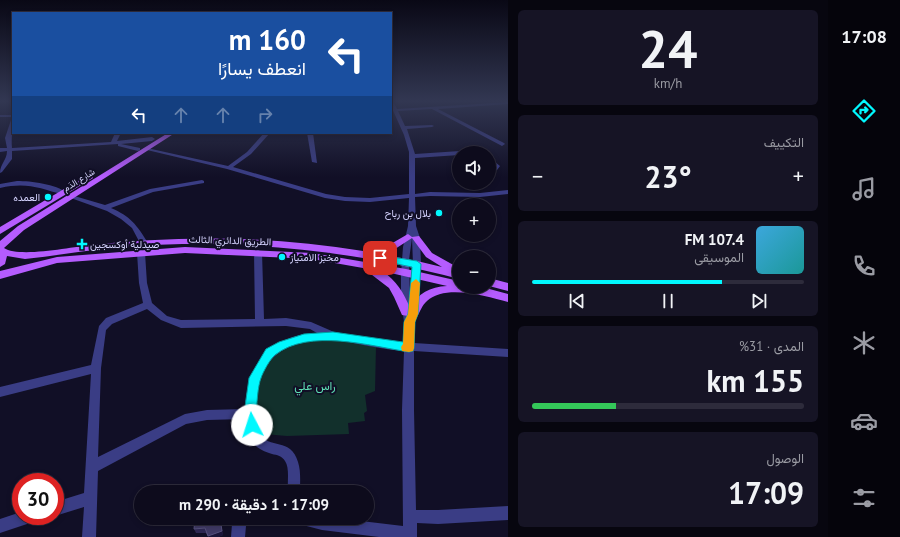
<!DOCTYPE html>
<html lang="ar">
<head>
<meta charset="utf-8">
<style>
	:root { --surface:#0d0b1c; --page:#161425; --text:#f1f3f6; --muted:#9a9ba3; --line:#2d2b3b; --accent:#01f8fe }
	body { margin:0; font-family:"PT Sans",Vazirmatn,sans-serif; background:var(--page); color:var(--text); direction:rtl; height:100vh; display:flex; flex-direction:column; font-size:15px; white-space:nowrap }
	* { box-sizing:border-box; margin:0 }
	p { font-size:13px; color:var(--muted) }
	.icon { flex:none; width:22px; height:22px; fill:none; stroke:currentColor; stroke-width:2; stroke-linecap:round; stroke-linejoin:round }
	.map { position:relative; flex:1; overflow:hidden; direction:ltr }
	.side { display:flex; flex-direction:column; gap:10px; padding:10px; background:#07060f; width:320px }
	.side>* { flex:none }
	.guide { position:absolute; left:12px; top:12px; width:380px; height:122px; border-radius:0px; box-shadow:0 2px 6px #0003,0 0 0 1px var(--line); direction:rtl; background:#1a4fa0; color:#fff; overflow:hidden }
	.fabs { position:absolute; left:452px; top:146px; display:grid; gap:8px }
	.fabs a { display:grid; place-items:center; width:44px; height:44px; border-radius:50%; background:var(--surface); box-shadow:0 2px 6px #0003,0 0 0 1px var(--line); font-size:20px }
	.speed { position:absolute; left:12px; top:473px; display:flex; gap:8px; font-size:20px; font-weight:700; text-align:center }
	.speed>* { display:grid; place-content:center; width:52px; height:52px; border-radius:50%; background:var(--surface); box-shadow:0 2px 6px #0003,0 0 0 1px var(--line); line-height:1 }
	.speed .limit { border:6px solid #d22; background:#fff; color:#111 }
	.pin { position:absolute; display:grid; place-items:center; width:34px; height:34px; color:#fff; margin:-17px; border-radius:8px; box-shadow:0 2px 6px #0006 }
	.me { position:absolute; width:44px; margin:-22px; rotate:355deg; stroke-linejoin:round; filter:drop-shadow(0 0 3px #0008) }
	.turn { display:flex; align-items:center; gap:14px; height:84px; padding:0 20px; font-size:18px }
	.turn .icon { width:52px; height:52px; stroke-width:2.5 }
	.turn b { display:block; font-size:28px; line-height:34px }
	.lanes { display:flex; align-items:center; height:38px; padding:0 20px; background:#0003; justify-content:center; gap:20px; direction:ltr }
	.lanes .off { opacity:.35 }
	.big { font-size:30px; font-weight:700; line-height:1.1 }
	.side .tile { flex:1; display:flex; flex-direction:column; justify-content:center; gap:6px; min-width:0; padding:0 14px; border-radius:6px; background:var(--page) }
	.side .dial { align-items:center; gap:0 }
	.dial b { font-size:52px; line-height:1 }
	.song { display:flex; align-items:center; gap:12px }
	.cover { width:48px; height:48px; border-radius:6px; background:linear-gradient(135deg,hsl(200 70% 55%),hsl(180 70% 35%)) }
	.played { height:4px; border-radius:2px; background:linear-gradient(90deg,var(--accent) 70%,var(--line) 70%) }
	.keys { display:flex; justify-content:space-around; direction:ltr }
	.heat { display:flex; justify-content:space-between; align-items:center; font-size:22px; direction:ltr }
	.charge { height:6px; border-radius:3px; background:linear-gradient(90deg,#34c759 31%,var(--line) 0) }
	.trip { position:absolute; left:134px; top:485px; width:240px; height:40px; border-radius:20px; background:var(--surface); box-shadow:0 2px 6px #0003,0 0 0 1px var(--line); font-weight:700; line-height:40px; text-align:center; direction:rtl }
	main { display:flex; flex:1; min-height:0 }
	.menu { display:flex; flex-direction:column; width:72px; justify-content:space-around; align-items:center; background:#05040b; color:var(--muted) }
	.menu .icon { width:28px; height:28px }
	.menu .on { color:var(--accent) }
	.menu b { font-size:18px; color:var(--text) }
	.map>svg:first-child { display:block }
	.green { fill:#12302c }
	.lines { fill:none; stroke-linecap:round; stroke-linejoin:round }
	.minor { fill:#3a3d85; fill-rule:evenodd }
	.major { fill:#b55cfe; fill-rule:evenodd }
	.wall { fill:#2e2854 }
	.shaded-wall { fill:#1b163a }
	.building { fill:#403a66; stroke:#57527e }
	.route { fill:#01f8fe; stroke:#01a1a5 }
	.slow { fill:#f59e0b }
	.poi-dot { fill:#01f8fe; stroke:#110f26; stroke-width:1.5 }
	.labels { text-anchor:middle; stroke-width:4; stroke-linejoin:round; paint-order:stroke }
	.far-street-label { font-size:9px; fill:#d6d4ff; stroke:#110f26 }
	.poi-label { font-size:10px; fill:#d6d4ff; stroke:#110f26; text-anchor:end }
	.street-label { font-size:10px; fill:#d6d4ff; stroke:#110f26 }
	.near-park-label { font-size:12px; fill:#5fdfb5; stroke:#110f26 }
</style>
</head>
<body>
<main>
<nav class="menu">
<b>17:08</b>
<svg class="icon on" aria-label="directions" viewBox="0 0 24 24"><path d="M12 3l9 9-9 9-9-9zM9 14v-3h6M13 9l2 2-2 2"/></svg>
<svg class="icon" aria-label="music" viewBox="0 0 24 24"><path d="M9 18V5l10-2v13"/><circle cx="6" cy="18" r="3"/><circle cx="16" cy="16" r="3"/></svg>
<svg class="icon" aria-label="phone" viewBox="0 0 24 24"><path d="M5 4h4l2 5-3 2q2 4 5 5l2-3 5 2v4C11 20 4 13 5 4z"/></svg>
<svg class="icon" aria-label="climate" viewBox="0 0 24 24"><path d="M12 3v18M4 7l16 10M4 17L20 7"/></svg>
<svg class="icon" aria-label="car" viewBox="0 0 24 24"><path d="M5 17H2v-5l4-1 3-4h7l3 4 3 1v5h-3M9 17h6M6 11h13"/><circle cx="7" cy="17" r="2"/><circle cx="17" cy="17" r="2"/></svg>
<svg class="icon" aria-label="filters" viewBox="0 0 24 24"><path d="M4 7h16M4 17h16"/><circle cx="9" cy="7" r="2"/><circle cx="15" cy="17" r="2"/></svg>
</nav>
<section class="side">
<div class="tile dial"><b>24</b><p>km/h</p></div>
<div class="tile"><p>التكييف</p>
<div class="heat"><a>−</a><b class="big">23°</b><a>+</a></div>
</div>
<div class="tile">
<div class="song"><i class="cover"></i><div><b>107.4 FM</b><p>الموسيقى</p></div></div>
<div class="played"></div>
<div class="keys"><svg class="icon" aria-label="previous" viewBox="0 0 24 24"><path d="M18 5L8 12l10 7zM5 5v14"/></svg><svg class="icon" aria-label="pause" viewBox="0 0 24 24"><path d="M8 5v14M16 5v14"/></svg><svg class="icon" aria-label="next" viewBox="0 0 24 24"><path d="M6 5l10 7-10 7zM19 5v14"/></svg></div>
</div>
<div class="tile"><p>المدى · 31%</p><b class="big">155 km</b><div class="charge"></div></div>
<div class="tile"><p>الوصول</p><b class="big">17:09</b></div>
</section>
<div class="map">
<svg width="508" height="537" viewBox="0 0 508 537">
	<rect width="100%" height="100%" fill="#110f26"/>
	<path class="green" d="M324 338 376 346 375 391 365 395 367 411 364 413 365 421 348 423 349 434 287 436 264 434 260 426 254 394 260 370 285 344Z"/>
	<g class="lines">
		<g class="minor">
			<path d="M391 101H393L397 109 508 102V104L438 109 504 143 505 144 502 146 432 109 398 111 405 126 432 125 434 126 432 127 407 129 415 154 460 151 472 149 482 153H459V155L415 158V194L430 192 480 193 508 190V194L480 197 430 196 415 197 416 226 420 238 421 264 417 311 416 313 412 314 414 322V343L508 349V357L414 351V410L416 510H438L508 506V520L438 524 417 523V537H379L322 530 295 523 293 518H336L403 526 402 410 404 351C387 350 370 346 353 343 346 342 339 340 332 340 298 340 267 348 259 385 256 397 253 421 259 433 269 450 291 437 298 462 301 471 300 482 300 492H288C287 483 290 468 285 461 282 456 277 455 272 454 253 449 247 438 245 419L207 420 186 424 98 471 96 537H82L84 507 55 516V502L84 493 91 374 0 397V387L91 365 99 326 106 318 143 303 139 283 137 253 138 251 141 250 145 253 147 283 152 303 167 316 181 320 255 319 254 252 258 250 262 252 264 319 286 318 311 322 334 332 404 343V322L401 300V274L403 247 408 226 409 198 370 202 345 201 325 198 227 169 147 150V148L228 166 247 152 264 133H270L251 154 233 167 326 194 345 197 370 198 409 194V152L404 135 391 106ZM412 238 413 264 410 298 409 260ZM147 309 161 320 181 328 286 326 310 329 317 333C270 335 247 364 245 409L207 410 185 414 98 457 101 368 106 330 112 324Z"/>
			<rect x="0" y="115" width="13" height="2"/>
			<path d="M11 120H13C13 129 11 138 12 148L111 142 115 133H121L117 141 152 137 155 139 152 141 121 144 140 148V150L138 151 118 146V144L12 151V159L2 172 0 173C0 164 7 160 7 151L0 152V148H7L5 138Z"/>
			<path d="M307 133H313L317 163 312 162Z"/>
			<path d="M489 157 500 166 497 170 489 172V168L494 166 489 162Z"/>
			<path d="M202 180 204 181V183L153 192 111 208C130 216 137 225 148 243L144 245H141L132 228 121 219 107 211 68 197 71 195 105 205 150 189Z"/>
			<path d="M17 181C31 181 56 184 67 193L64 195C39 188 27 182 0 188V184Z"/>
			<path d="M21 512V516H38L36 521 0 533V519Z"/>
			<path d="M235 518H250L246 526 245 537H231L232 524Z"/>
		</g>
		<g class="major">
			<path d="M168 133H175L24 230 4 248C19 258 72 247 91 245 181 235 273 236 363 251L367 249 389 245 408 234 412 237 419 236 432 253 457 267 458 269 457 271H459V279C355 251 244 239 137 246 99 248 62 255 25 259L7 256 5 264 0 267V241L18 226ZM412 238 426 257 442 267 417 261 375 253 395 249Z"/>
			<path d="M86 176H92L93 178 0 234V227Z"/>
			<path d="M185 247 312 253 406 269 459 281V287H482L508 294V302C486 296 445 284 427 301 422 305 420 312 417 317L413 318 408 316 402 315 394 297 389 288 363 268 312 259 185 253 57 263 0 279V271L57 257ZM382 271 447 286C430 287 418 293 410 308 404 293 396 280 382 271Z"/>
			<path d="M489 278 508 283V291L489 286Z"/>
		</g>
	</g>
	<path class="wall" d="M195 518H220L223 535 218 537H208L206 533H196L194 529Z"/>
	<path class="shaded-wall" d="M220 518 223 535 218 537H208V536Z"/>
	<path class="building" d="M195 518H220L222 531 208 536 205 528 194 529Z"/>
	<linearGradient id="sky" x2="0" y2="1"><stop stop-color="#090815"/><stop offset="0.57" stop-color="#323752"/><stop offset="1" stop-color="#323752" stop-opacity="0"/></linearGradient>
	<rect width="508" height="177" fill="url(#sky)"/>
	<path class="route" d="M377 255H380L417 261 421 264 418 314 415 322 414 348 413 351 409 352C370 346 309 328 275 355 270 359 263 372 261 378 258 385 256 407 257 415 258 420 259 424 257 429L252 431 248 429 244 414 249 378 266 349 279 342 304 334 333 332 403 342 404 322 408 314 412 267 377 260 375 258Z"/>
	<path class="slow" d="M416 279 420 283 418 314 415 322 414 348 413 351 409 352 402 351 401 347 403 344 404 322 408 314 411 283Z"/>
	<g class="poi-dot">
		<circle cx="48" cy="197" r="4"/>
		<circle cx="439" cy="213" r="4"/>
		<path d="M80 238h4v4h4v4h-4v4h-4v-4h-4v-4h4z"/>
		<circle cx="282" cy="257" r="4"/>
	</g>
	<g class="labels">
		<g class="far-street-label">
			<text transform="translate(79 180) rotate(-32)" y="3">شارع الدَم</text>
		</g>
		<g class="poi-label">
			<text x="40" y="201">العمده</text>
			<text x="431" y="217">بلال بن رباح</text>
			<text x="90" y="248" text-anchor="start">صيدلية أوكسجين</text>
			<text x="290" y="261" text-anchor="start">مخبز اﻻمتياز</text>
		</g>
		<g class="street-label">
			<text transform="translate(230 240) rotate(2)" y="4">الطريق الدائري الثالث</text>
		</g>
		<g class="near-park-label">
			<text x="315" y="390">راس علي</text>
		</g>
	</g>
</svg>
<div class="fabs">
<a><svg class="icon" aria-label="sound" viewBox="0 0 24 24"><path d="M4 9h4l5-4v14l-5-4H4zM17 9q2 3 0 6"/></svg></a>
<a>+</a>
<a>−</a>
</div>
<div class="speed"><div class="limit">30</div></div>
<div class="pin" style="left:380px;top:258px;background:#d93025"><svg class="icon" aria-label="arrive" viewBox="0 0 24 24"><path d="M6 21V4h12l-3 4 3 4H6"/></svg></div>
<svg class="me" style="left:252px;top:425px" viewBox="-20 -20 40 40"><circle r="19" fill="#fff"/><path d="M0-13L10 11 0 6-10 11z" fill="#01f8fe"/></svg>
<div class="trip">17:09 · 1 دقيقة · 290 m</div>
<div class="guide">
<div class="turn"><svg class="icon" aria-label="left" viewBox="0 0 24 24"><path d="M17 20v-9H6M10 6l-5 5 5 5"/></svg><div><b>160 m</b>انعطف يسارًا</div></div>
<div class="lanes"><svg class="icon" aria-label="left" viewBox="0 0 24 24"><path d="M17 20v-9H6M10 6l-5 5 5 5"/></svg><svg class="icon off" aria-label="ahead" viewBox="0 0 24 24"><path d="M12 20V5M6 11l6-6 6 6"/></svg><svg class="icon off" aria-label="ahead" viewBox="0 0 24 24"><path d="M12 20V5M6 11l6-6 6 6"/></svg><svg class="icon off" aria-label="right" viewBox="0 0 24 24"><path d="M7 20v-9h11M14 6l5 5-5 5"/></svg></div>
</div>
</div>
</main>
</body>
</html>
